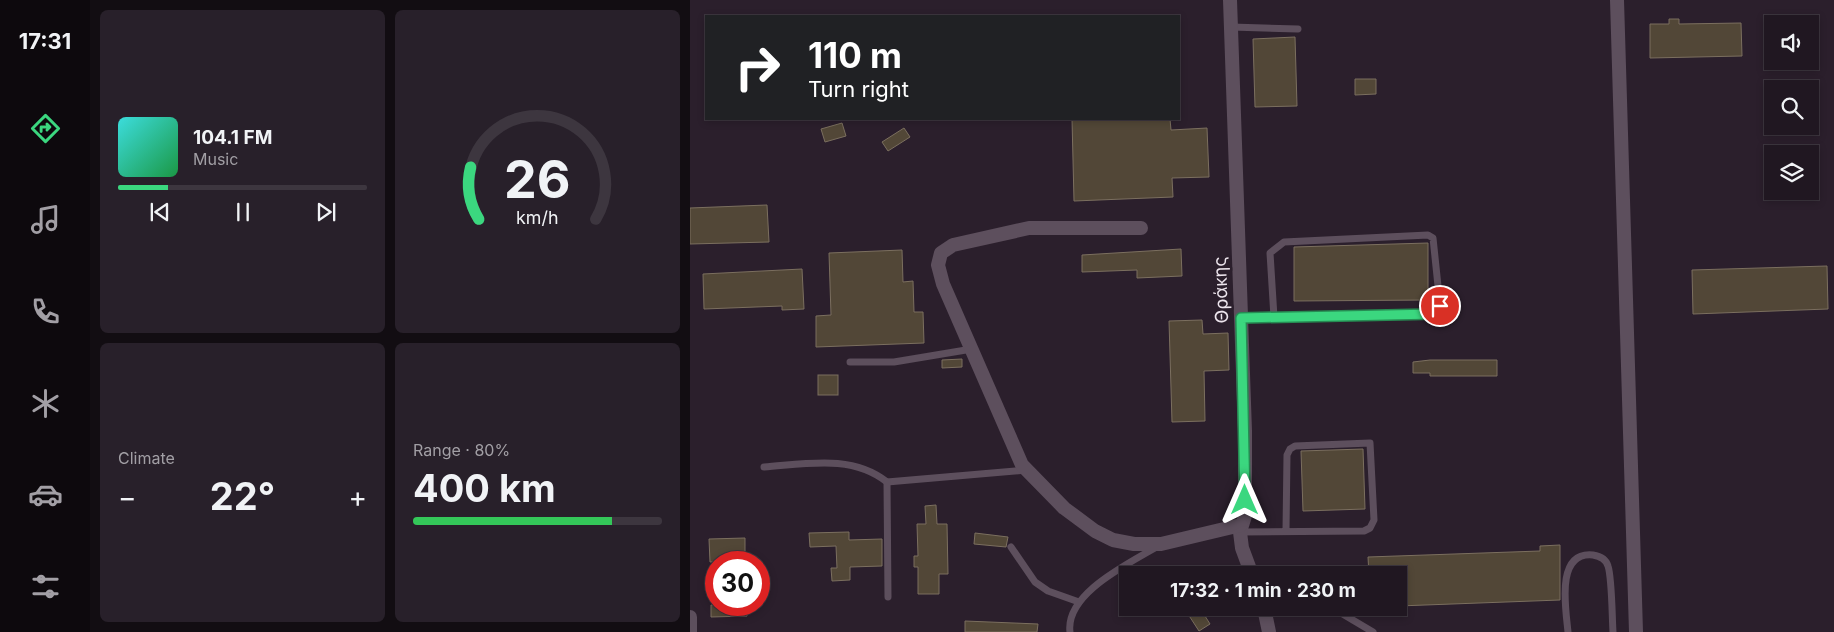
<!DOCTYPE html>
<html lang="en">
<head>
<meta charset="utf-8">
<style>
	:root { --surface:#201721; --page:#28202a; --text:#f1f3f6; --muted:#a29fa5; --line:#3d363f; --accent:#3bd77f }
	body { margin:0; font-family:Inter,sans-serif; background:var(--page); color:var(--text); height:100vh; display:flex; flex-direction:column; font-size:19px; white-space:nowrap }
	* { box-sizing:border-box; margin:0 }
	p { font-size:16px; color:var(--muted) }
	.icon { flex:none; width:28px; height:28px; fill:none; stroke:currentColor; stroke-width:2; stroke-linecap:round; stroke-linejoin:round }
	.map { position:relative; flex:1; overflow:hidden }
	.side { display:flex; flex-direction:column; gap:10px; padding:10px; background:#120d12; width:600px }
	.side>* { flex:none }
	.banner { position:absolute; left:15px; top:15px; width:475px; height:105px; border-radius:0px; box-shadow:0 2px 8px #0003,0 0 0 1px var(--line); background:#202124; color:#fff; overflow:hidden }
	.fabs { position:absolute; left:1074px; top:15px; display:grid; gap:10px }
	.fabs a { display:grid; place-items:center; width:55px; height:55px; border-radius:0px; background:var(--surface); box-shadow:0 2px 8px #0003,0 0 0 1px var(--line); font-size:25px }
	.speed { position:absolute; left:15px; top:551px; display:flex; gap:10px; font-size:25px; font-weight:700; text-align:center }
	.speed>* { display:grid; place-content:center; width:65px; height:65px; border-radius:50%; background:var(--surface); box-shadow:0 2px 8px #0003,0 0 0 1px var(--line); line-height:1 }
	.speed .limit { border:8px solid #d22; background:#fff; color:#111 }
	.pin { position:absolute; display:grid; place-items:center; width:42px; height:42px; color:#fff; margin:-21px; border:2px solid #fff; border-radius:50%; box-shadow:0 1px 5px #0007 }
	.me { position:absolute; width:55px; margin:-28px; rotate:0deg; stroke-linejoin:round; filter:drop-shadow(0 0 4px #0008) }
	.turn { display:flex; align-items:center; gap:18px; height:105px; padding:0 20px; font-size:22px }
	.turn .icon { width:65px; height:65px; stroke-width:2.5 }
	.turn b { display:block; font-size:35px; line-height:42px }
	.big { font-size:38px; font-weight:700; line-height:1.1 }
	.side .tile { flex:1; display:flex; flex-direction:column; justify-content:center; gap:8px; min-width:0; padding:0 18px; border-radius:8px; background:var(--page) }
	.side .dial { align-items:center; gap:0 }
	.dial svg { height:130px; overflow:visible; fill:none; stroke:var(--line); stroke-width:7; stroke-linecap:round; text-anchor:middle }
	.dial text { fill:var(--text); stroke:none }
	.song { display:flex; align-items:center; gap:15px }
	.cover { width:60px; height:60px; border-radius:8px; background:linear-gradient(135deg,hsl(180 70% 55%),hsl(140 70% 35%)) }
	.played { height:5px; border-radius:2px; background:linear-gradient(90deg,var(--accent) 20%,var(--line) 20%) }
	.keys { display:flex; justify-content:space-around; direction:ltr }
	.heat { display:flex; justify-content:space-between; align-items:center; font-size:28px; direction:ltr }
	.charge { height:8px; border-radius:4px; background:linear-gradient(90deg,#34c759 80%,var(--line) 0) }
	.side .tiles { flex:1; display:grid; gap:10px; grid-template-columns:repeat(2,1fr) }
	.trip { position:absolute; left:429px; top:566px; width:288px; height:50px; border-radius:0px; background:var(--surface); box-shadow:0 2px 8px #0003,0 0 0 1px var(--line); font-weight:700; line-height:50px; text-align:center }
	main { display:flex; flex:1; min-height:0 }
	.tabs { display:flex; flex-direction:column; width:90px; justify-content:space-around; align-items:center; background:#0d090d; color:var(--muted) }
	.tabs .icon { width:35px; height:35px }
	.tabs .selected { color:var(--accent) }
	.tabs b { font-size:22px; color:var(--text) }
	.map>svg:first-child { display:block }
	.building { fill:#524737; stroke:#7b6f5f }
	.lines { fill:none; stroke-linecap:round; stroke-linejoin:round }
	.service { stroke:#5d4f5d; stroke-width:7 }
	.minor { stroke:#5d4f5d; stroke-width:14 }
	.route-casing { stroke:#268c53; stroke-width:12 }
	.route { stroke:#3bd77f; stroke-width:9 }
	.labels { text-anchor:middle; stroke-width:5; stroke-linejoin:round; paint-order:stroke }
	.street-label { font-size:18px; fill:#ede5ed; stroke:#2b1f2c }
</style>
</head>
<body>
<main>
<nav class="tabs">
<b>17:31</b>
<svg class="icon selected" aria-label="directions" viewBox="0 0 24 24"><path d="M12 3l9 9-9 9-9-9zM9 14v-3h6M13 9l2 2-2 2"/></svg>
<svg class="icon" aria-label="music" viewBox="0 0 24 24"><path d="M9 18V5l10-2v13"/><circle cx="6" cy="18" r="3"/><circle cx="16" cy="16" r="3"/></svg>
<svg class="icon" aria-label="phone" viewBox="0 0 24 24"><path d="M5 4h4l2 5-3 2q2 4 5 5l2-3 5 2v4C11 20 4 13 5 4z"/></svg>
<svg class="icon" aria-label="climate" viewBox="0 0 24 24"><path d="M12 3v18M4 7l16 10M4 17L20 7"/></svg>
<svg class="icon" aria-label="car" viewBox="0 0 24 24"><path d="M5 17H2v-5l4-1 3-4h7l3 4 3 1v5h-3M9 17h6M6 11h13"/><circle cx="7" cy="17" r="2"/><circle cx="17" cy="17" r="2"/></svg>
<svg class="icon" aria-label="filters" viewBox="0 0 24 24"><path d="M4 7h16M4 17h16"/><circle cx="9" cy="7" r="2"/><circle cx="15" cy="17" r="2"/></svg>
</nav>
<section class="side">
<div class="tiles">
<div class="tile">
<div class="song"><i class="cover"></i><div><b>104.1 FM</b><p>Music</p></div></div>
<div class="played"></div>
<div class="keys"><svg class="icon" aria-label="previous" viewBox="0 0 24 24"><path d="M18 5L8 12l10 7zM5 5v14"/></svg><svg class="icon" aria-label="pause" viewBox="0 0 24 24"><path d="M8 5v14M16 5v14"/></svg><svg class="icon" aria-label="next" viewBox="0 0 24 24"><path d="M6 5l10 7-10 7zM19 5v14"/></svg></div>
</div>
<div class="tile dial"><svg viewBox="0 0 100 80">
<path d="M14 69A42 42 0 1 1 86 69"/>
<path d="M14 69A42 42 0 0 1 9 37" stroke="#3bd77f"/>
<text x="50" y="56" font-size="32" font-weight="700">26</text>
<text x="50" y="72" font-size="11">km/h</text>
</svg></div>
<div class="tile"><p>Climate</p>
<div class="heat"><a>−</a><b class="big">22°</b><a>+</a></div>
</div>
<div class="tile"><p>Range · 80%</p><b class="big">400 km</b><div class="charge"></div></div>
</div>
</section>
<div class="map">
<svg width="1144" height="632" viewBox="0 0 1144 632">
	<rect width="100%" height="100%" fill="#2b1f2c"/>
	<g class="building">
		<path d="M979 19H989V24L1051 23 1052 56 960 58V24H979Z"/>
		<path d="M605 37 607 106 565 107 563 39Z"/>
		<path d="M665 79H686V94L665 95Z"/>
		<path d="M382 119H480L481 130 517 128 519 177 482 178 483 197 384 201Z"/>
		<path d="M152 123 156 136 135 142 131 129Z"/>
		<path d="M214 128 220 137 198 151 192 142Z"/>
		<path d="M77 205 79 242 0 244V208Z"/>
		<path d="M738 243V300L604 301V247Z"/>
		<path d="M491 249 492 276 447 278V270L392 272V255Z"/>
		<path d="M212 250 213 282 223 281 224 312H233L234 343 126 347V316L141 315 139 253Z"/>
		<path d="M1137 266 1138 309 1003 314 1002 270Z"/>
		<path d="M112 269 114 309 92 310V306L14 309 13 274Z"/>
		<path d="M512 320 513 334 538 333 539 370 514 371 515 421 482 422 479 321Z"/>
		<path d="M272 359V367L252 368V360Z"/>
		<path d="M740 360H807V376H740V373H723V362Z"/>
		<rect x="128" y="375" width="20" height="20"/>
		<path d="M673 449 675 509 613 511 611 451Z"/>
		<path d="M246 505 247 524H257L258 574H249V594H228V567H224V556H228L227 524H236L235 506Z"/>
		<path d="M159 532V540L192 539V566L160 567V580L142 581 141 568H147L146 546 120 547 119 533Z"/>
		<path d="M285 533 318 537 316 547 284 544Z"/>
		<path d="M55 538V562H20L19 539Z"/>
		<path d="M870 545V600L708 606V575H679L678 557 850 551V546Z"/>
		<path d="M21 605H56L57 616 21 617Z"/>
		<path d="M494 608H510L520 624 509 631Z"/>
		<path d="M275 621 348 624 347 632H275Z"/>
	</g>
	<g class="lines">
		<g class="service">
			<path d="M541 27 608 29"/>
			<path d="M551 318 744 314 748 311 750 305 743 238 738 235 594 242 580 253 584 317"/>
			<path d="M160 362H204L282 349"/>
			<path d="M74 467C116 464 162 454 197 482L336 470"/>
			<path d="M197 482 198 597"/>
			<path d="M550 532 674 531 680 528 684 520 680 443 605 446 600 449 597 455 596 530"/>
			<path d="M321 547 345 582 358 591 389 602"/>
			<path d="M627 608 651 613 683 632"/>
			<path d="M380 632C375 593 440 563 468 546"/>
			<path d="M878 632C876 610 865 551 903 555 909 556 916 559 918 566 922 578 922 617 923 632"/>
		</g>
		<g class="minor">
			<path d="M540 0 555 431V516L550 532 552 548 562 575"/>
			<path d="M927 0 946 632"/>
			<path d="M451 228H339L263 245 251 253 248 265 253 284 332 465 374 508 405 531 423 540 444 544H471L551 525"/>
			<path d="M574 608 579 632"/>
			<path d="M0 617V632"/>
		</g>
	</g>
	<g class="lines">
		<g class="route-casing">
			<path id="route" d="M555 500 551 318 744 314 748 311 750 306"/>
		</g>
		<use href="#route" class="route"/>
	</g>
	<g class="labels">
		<g class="street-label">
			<text transform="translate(531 290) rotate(-92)" y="6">Θράκης</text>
		</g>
	</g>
</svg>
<div class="fabs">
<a><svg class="icon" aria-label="sound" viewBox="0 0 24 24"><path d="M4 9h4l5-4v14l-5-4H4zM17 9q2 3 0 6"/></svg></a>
<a><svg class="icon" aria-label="search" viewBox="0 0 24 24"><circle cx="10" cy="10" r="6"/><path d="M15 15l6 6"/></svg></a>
<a><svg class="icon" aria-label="layers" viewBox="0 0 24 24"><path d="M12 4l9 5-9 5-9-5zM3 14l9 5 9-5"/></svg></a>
</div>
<div class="speed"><div class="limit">30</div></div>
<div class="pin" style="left:750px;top:306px;background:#d93025"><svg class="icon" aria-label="arrive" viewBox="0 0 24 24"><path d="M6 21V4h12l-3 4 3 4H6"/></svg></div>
<svg class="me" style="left:555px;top:500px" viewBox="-20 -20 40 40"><path d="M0-17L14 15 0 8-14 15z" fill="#3bd77f" stroke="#fff" stroke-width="4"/></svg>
<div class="trip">17:32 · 1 min · 230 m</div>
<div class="banner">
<div class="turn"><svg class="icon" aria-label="right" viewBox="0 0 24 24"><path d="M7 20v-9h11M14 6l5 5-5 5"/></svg><div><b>110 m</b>Turn right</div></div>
</div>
</div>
</main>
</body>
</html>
